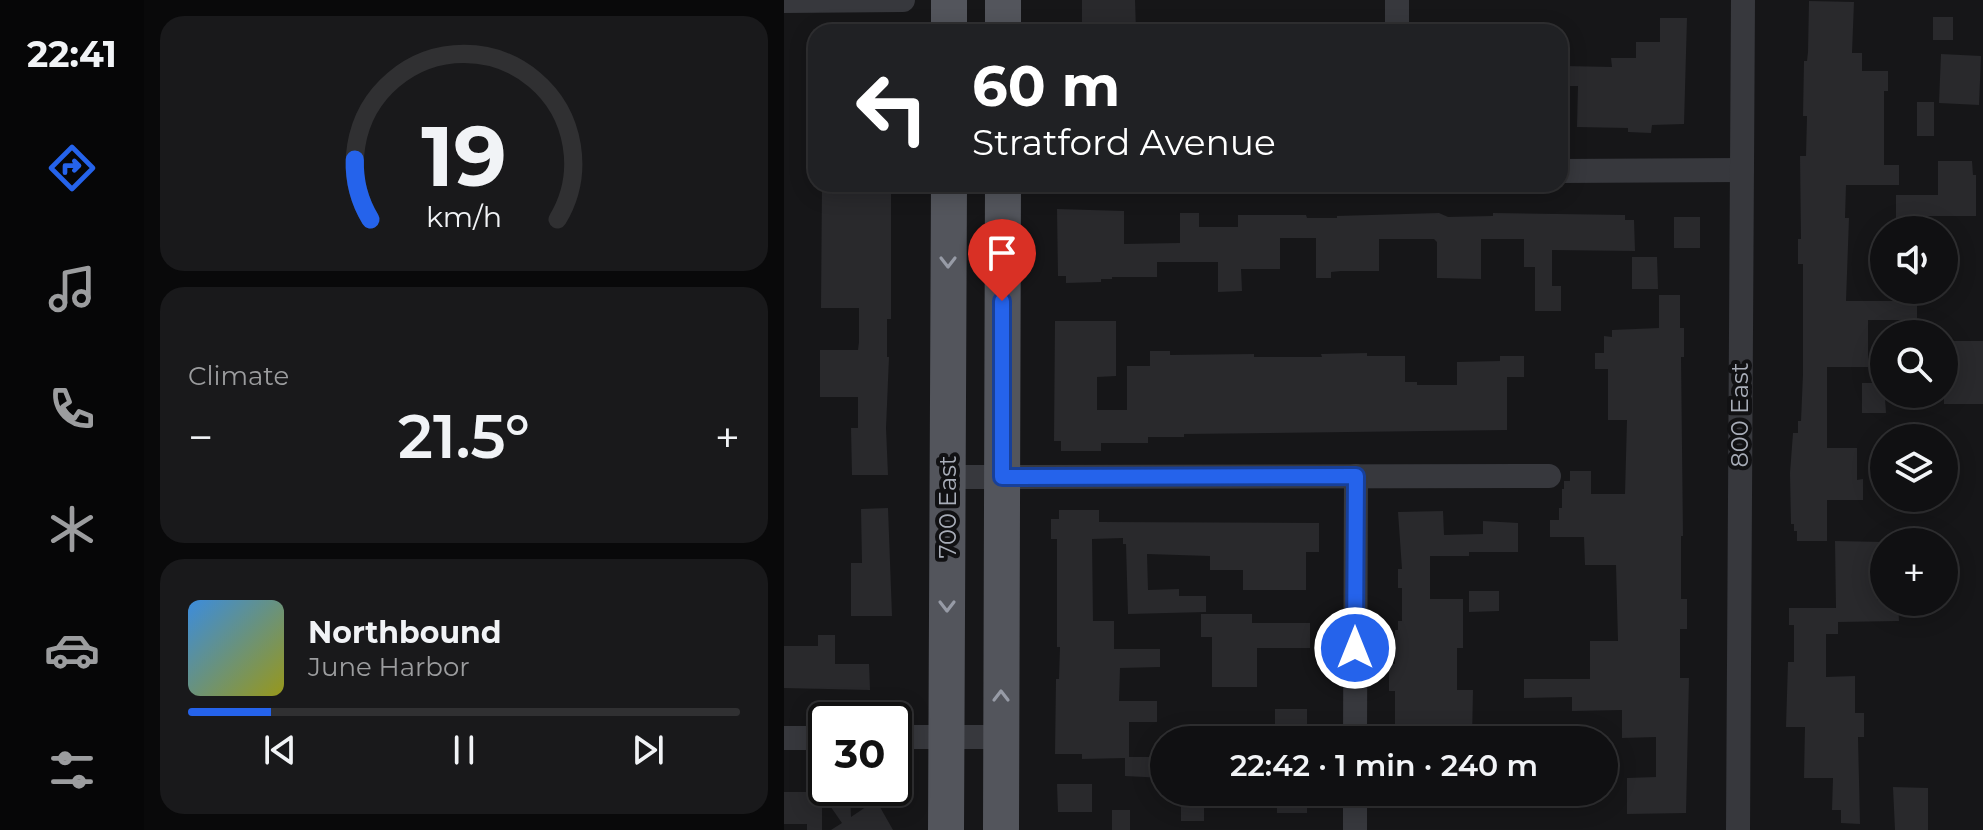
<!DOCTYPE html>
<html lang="en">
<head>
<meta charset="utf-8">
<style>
	:root { --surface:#101012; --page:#19191b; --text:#f1f3f6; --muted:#9c9d9f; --line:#303032; --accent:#2563eb }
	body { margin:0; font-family:Montserrat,sans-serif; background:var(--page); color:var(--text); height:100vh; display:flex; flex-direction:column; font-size:30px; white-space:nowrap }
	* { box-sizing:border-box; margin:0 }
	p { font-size:26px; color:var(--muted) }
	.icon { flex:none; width:44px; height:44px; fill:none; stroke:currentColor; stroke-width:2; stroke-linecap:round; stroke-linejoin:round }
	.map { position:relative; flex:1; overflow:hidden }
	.drawer { display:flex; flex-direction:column; gap:16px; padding:16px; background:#09090a; width:640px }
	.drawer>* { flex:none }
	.top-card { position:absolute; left:24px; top:24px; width:760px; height:168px; border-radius:24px; box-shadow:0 4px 20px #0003,0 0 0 2px var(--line); background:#202124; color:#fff; overflow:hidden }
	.fabs { position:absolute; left:1086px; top:216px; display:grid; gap:16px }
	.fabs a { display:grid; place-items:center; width:88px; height:88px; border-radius:50%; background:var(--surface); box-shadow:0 4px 20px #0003,0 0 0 2px var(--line); font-size:40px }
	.speed { position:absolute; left:24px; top:702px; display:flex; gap:16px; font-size:40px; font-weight:700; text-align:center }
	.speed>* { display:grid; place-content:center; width:104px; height:104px; border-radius:50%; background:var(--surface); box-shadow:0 4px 20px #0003,0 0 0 2px var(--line); line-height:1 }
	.speed .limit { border:4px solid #111; border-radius:12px; background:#fff; color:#111 }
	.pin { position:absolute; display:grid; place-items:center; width:68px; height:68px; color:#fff; margin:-82px -34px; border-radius:50% 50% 50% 0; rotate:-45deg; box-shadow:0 0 8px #0007 }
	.pin .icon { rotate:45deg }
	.me { position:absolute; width:88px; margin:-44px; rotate:0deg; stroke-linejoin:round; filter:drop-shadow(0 0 6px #0008) }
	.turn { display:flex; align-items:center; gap:28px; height:168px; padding:0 32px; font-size:36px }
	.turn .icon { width:104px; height:104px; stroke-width:2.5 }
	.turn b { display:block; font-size:56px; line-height:68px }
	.big { font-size:60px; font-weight:600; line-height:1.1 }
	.drawer .card { flex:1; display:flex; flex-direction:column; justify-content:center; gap:12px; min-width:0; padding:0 28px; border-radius:24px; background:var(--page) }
	.drawer .dial { align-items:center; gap:0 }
	.dial svg { height:208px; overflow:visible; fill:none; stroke:var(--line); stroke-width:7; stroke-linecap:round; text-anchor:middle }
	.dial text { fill:var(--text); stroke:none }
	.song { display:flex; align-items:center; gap:24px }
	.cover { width:96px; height:96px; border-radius:12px; background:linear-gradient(135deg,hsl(210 70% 55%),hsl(60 70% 35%)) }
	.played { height:8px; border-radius:4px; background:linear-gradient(90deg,var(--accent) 15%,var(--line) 15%) }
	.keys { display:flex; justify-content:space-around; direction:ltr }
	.heat { display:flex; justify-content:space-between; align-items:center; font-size:44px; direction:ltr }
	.trip { position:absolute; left:366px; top:726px; width:468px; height:80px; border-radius:40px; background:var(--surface); box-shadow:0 4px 20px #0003,0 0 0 2px var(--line); font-weight:600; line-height:80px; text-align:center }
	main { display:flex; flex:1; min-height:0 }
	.tabs { display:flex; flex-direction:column; width:144px; justify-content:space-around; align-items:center; background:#060607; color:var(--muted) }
	.tabs .icon { width:56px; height:56px }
	.tabs .selected { color:var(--accent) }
	.tabs b { font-size:36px; color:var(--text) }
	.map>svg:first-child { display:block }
	.building { fill:#29292c }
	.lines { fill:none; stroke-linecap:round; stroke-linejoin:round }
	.street { stroke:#37383d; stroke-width:24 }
	.primary { stroke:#53555c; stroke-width:36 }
	.oneway { stroke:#979ba6 }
	.route-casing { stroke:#184099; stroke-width:20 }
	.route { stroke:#2563eb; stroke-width:14 }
	.labels { text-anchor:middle; stroke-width:8; stroke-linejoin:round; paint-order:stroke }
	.street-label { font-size:24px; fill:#a8adb8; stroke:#111113 }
</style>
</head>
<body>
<main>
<nav class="tabs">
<b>22:41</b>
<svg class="icon selected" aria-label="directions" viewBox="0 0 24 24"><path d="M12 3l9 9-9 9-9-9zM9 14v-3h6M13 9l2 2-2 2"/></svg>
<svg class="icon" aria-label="music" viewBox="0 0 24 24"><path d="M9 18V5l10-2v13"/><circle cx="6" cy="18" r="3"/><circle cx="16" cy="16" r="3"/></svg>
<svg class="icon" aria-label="phone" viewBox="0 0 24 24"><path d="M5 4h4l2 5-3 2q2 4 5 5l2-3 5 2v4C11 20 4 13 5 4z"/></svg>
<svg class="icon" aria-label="climate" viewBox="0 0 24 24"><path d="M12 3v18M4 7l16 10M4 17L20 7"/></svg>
<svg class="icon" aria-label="car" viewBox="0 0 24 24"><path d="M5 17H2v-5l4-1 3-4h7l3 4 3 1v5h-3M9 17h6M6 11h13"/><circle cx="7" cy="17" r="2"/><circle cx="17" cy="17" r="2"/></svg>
<svg class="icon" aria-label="filters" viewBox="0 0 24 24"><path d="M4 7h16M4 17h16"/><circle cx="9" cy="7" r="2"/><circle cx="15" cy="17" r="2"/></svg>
</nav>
<section class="drawer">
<div class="card dial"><svg viewBox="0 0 100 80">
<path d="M14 69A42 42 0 1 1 86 69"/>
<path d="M14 69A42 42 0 0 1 8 46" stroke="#2563eb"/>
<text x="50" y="56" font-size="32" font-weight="700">19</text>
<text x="50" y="72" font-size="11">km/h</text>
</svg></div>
<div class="card"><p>Climate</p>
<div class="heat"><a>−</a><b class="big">21.5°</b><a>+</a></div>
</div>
<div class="card">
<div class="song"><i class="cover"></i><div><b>Northbound</b><p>June Harbor</p></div></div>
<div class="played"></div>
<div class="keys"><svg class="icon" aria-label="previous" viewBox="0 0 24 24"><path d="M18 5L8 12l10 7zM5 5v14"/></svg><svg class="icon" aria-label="pause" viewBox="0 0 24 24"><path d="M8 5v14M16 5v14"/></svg><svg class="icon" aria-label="next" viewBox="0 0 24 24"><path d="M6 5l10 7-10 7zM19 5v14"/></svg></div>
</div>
</section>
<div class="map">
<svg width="1199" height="830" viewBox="0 0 1199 830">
	<rect width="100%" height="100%" fill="#161618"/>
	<g class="building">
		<path d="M298 0H351L352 32 298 31Z"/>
		<path d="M1025 1 1070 2 1068 53H1078V71H1104V91H1100V165H1115V185H1062L1061 218H1065L1062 301H1112V290H1133V320H1084V367H1043V448H1073V480L1079 479V500H1043V541H1013V531H1010V524H1007L1006 473 1009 433H1014V421H1017L1019 374V264H1014V239H1017L1016 156H1022L1023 116H1019L1020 61H1023L1024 52Z"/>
		<rect x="1149" y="17" width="20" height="23"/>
		<path d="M876 18H903L900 124 868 125 867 133 844 132V128L793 127 794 86H779L780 66 828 67 827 58H852V42H876Z"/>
		<path d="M1157 54 1197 56 1195 105 1155 103Z"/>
		<rect x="1133" y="102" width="17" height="34"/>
		<path d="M1154 161H1188L1189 175H1192V216H1130V229H1112V195H1154Z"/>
		<path d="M38 184H107V319H103V357H105L102 428 104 475H68L67 428H74V397H36V350H74L75 342V308H37Z"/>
		<path d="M273 209 340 211V244L396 243V213H415V227H454V215H522L523 218H553V216L655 213 664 217 709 216V213L841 215V220H850L851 251 768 250V286H777V311H751V267H740V239H697V279L653 278V242L650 239H595V271H557L547 272V278H532V238H496V269H457L458 291 434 292V262H373V277H328V279H317V282L282 283V276H274Z"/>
		<rect x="890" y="217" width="26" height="31"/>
		<path d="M848 257H873L874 289H848Z"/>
		<path d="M875 295H896V328H900V357H897L899 536H897V599H903V629H896V678H905L902 813 843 814V778L872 777V737L838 738V710L788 711V697L740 698V679H806V641H834L832 565H801L800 537H766V520H775V508H778V489H780V481H786V471H807V494H841L843 420H824V369H811V353H820V336L828 337V330L875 328Z"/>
		<path d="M271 321H332V376L313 377V410H343V366H366V351H386V355L470 354V357H538L537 354 583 353V356H621V382H633V385H673V362L716 361V356H740V377H723V430L400 434V437H364V443H317V451H277V441H270Z"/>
		<rect x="1160" y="341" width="39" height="63"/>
		<path d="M1078 383H1100L1102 413H1078Z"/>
		<path d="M104 508 108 616H67V563H78L77 509Z"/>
		<path d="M275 510H315V522L535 523V552H522V590H459V570H426V556L363 554 364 590 395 589V596H422V612L344 614 342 544H339V538L308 539 309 621H330V649H376V667L336 668 335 701H373V722H345V757H380V778L341 776V758L298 759V754H271L272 679H275L276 647H273V539H267V519H275Z"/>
		<path d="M659 511 660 535 699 534V521L734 523V552H685V556H646V599H679V648H673V690H689L688 740 618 738V731H611V691H605V664H611V630H614V621H618V588H614V569H618L614 512Z"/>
		<path d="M1051 541 1100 542V565H1093V600L1114 602 1115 621 1054 622V634H1042V677L1071 676V713H1080V737H1074L1076 824 1057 823V810H1048L1049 778H1020L1021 727H1002L1004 662H1010V625H1005V608H1052Z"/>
		<path d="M685 591H715V611L685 612Z"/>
		<path d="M417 614H468V623H526V648H473V687H428V637H417Z"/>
		<path d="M34 635H51V664H85L86 690 0 688V646H34Z"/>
		<path d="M491 709H523V733L491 732Z"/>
		<path d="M273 784H308V812H274Z"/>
		<path d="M1109 787 1144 788V830H1111Z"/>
		<path d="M42 789H66L67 817 92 800 109 830H47L58 823 42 800Z"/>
		<path d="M0 792H38V830H23V824H0Z"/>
		<rect x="493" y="792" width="30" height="21"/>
		<rect x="397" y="798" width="23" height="23"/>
		<rect x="328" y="810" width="18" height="20"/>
	</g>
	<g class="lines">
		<g class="street">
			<path d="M0 1 119 0"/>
			<path d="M613 32V0"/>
			<path d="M776 171 958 170"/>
			<path d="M164 477 765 476"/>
			<path d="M110 737H217"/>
			<path d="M0 738H42"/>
			<path d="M571 740 572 476"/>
			<path d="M571 830V792"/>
			<path d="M954 830 959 0"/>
		</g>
		<g class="primary">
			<path d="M165 32V0"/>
			<path d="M219 32V0"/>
			<path d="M162 830 165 184"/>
			<path d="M217 830 219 184"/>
		</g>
	</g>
	<defs><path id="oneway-chevron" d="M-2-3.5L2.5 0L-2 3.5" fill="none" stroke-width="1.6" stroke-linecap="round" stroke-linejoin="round" transform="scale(2)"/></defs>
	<g class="oneway">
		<use href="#oneway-chevron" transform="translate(164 262) rotate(90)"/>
		<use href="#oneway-chevron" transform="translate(163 606) rotate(90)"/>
		<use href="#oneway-chevron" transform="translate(217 696) rotate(-90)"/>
	</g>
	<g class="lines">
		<g class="route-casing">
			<path id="route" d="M218 301V477L572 476 571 648"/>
		</g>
		<use href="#route" class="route"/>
	</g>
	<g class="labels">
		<g class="street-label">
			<text transform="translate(956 415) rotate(-90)" y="8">800 East</text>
			<text transform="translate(164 507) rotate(-90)" y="8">700 East</text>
		</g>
	</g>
</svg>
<div class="fabs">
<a><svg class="icon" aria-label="sound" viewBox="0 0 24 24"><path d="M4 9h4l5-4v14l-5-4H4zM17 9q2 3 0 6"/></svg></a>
<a><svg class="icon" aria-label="search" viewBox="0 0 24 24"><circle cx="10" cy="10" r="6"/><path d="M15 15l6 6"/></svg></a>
<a><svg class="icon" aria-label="layers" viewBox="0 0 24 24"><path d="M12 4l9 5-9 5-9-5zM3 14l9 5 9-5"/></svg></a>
<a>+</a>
</div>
<div class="speed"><div class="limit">30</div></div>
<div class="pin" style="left:218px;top:301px;background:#d93025"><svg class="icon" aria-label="arrive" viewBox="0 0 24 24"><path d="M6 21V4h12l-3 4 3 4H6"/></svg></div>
<svg class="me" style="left:571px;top:648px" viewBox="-20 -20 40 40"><circle r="17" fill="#2563eb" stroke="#fff" stroke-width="3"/><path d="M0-11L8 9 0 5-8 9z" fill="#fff"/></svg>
<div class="trip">22:42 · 1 min · 240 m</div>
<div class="top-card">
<div class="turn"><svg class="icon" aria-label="left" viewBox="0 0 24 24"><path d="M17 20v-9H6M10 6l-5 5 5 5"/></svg><div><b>60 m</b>Stratford Avenue</div></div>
</div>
</div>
</main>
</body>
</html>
